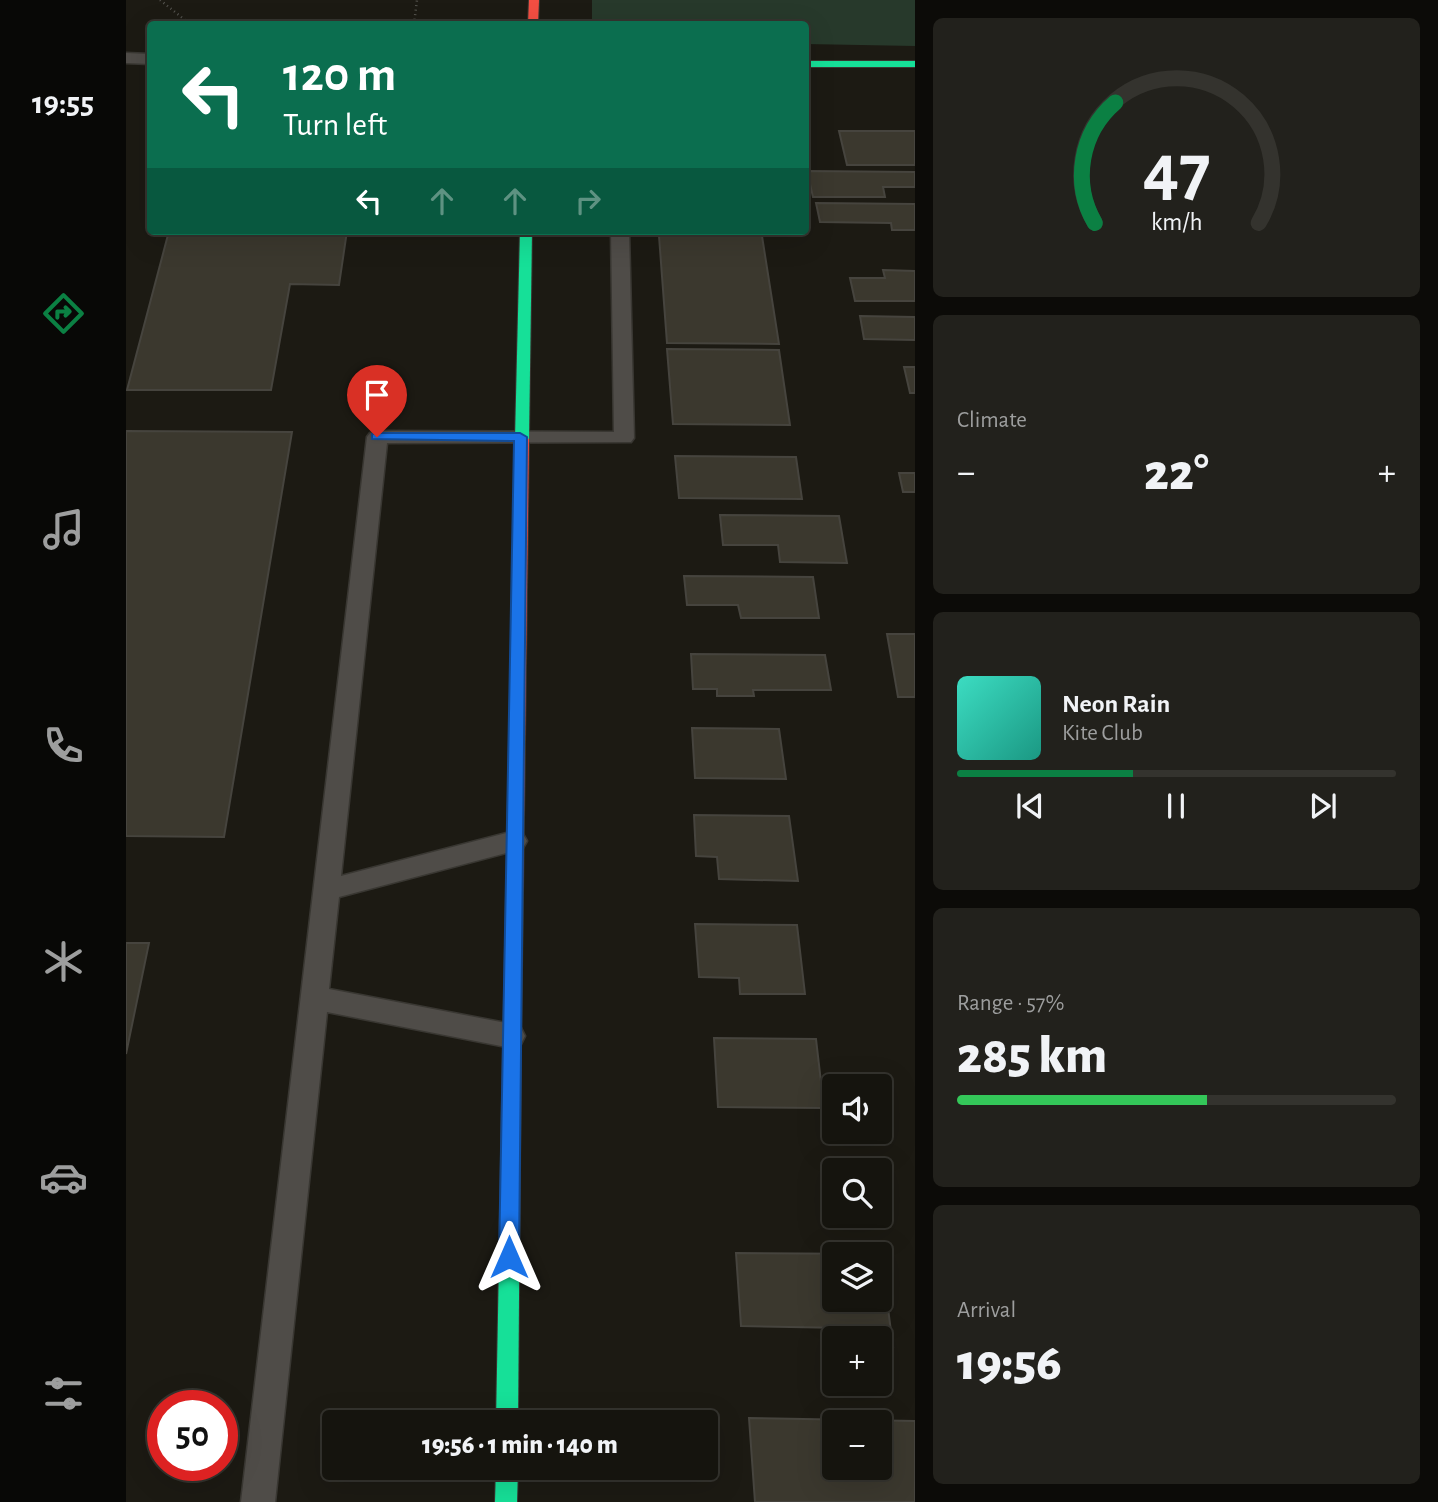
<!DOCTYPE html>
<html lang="en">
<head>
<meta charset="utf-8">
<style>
	:root { --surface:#15140e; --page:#22211c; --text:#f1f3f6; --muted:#9d9e9e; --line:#34332e; --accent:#0b8043 }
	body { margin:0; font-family:"Alegreya Sans",sans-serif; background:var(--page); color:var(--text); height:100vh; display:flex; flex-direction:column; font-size:26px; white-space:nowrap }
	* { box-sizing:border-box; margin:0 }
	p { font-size:23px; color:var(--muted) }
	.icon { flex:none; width:38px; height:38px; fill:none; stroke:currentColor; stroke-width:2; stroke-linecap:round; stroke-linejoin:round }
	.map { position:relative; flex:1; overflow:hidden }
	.drawer { display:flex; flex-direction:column; gap:18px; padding:18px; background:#0c0b08; width:523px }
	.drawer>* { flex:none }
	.banner { position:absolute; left:21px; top:21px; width:662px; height:214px; border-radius:7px; box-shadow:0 7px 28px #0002,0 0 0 2px var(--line); background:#0b6e4f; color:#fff; overflow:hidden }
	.tools { position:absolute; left:696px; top:1074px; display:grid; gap:14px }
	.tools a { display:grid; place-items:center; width:70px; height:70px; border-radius:7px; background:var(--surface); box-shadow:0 7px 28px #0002,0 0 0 2px var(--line); font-size:35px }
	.speed { position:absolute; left:21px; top:1390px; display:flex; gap:14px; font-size:35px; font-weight:700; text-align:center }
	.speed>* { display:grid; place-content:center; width:91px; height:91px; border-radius:50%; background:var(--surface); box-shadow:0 7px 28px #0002,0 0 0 2px var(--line); line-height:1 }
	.speed .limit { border:10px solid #d22; background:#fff; color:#111 }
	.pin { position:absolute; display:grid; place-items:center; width:60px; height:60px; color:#fff; margin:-72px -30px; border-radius:50% 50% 50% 0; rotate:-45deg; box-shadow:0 0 7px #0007 }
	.pin .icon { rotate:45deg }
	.me { position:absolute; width:77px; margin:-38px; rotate:0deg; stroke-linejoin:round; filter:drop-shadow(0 0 5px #0008) }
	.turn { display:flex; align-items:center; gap:24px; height:147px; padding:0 21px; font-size:32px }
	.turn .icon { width:91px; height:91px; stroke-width:2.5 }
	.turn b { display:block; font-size:49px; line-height:60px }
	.lanes { display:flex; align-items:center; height:66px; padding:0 21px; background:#0003; justify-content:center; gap:35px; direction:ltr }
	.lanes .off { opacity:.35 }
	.big { font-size:52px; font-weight:800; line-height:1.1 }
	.drawer .tile { flex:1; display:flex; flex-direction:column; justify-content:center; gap:10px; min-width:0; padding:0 24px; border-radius:10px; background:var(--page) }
	.drawer .dial { align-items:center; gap:0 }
	.dial svg { height:182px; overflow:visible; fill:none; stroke:var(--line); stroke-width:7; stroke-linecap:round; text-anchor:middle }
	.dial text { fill:var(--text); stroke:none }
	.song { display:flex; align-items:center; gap:21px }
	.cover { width:84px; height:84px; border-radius:10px; background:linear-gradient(135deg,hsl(170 70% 55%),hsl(170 70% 35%)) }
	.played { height:7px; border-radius:4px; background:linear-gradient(90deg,var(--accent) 40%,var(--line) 40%) }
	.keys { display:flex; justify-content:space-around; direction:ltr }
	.heat { display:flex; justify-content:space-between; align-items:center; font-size:38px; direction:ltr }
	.charge { height:10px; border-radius:5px; background:linear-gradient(90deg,#34c759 57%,var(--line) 0) }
	.trip { position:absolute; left:196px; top:1410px; width:396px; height:70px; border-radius:7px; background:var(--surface); box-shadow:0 7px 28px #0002,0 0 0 2px var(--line); font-weight:800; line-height:70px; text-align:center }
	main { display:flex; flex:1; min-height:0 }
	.menu { display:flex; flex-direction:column; width:126px; justify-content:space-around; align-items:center; background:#080806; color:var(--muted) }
	.menu .icon { width:49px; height:49px }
	.menu .selected { color:var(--accent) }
	.menu b { font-size:32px; color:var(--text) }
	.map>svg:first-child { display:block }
	.green { fill:#27392b }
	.building { fill:#3b382e; stroke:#46443e; stroke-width:2; fill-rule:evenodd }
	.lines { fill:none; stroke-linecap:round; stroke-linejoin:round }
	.lane-casing { stroke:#393732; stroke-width:3 }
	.fast-casing { stroke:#393732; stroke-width:2 }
	.jam-casing { stroke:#393732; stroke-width:2 }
	.path { stroke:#565550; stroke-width:2.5; stroke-dasharray:1 3.5; stroke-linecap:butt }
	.lane { fill:#4f4c48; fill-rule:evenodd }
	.fast { fill:#16e098; fill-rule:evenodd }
	.jam { fill:#f24e42; fill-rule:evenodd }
	.route { fill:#1a73e8; stroke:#114b97; stroke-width:2 }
</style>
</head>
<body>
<main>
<nav class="menu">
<b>19:55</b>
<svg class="icon selected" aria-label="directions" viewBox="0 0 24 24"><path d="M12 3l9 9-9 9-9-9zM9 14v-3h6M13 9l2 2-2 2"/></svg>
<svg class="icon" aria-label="music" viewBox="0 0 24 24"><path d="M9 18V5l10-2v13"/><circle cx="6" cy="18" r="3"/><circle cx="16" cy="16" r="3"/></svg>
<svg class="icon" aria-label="phone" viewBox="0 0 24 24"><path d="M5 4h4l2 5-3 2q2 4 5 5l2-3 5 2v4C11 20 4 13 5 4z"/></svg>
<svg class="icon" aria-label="climate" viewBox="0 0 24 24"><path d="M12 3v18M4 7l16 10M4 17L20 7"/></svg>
<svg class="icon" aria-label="car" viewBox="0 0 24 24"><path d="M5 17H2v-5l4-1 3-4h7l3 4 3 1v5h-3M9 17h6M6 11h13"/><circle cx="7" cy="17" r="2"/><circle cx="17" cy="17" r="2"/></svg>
<svg class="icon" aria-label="filters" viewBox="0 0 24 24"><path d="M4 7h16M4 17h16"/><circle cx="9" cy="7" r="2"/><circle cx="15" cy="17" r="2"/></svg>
</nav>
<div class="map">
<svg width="789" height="1502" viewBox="0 0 789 1502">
	<rect width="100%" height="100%" fill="#1c1a13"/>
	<path class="green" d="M466 0H789V46L679 44V24H466Z"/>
	<g class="building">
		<path d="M713 131H789V165H721Z"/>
		<path d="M681 171 789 172V187H757L759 197H687Z"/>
		<path d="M690 203 789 204V230H766L765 223 694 222Z"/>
		<path d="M43 231H221L213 285 164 284 145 390H1Z"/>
		<path d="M533 236H636L653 344 541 343Z"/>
		<path d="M757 270 789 271V301H729L724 278H759Z"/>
		<path d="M734 316 789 317V340L738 339Z"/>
		<path d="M541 349 653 350 664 425 547 424Z"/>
		<path d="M778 367H789V393H784Z"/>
		<path d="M0 431 166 432 98 837 0 836Z"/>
		<path d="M549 456 670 457 676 499 553 498Z"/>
		<path d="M773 473H789V492H777Z"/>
		<path d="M594 515 713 516 721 563 654 562 652 545H597Z"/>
		<path d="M558 576 687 577 693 618H615L612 605H561Z"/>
		<path d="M761 634H789V697H772Z"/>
		<path d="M565 654 699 655 705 690H627L628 696H591V689H567Z"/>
		<path d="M566 728 653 729 660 779 569 778Z"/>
		<path d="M568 815 663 816 672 881 593 879 591 857 570 856Z"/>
		<path d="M569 924 671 925 679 994H614L613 978 573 977Z"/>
		<path d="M0 943H23L0 1054Z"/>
		<path d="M588 1038 690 1039 698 1108 592 1107Z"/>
		<path d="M610 1253 755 1254 767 1347 754 1346V1339H721L720 1328 615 1326ZM709 1255H754V1300H709Z"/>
		<path d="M623 1418 789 1421V1502H629ZM709 1423H754V1468H709Z"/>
	</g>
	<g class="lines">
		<g class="lane-casing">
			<g id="lane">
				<path d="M0 53 24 54V64L0 63Z"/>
				<path d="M485 231H503L508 438 505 442 261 443 215 876 388 831 397 834 401 841 397 848 388 851 213 897 203 989 385 1024 395 1028 399 1036 395 1044 385 1048 201 1012 149 1502H115L241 437 244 433 251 431 488 432Z"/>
			</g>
		</g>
		<g class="fast-casing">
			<g id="fast">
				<rect x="679" y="61" width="110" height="6"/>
				<path d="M394 231H406L403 439 396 443 389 439Z"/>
				<path d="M386 1038 392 1041 395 1046 392 1423H370L377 1046 380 1041Z"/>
				<path d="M370 1468H392L391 1502H369Z"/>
			</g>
		</g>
		<g class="jam-casing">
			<g id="jam">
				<path d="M403 0H413L412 24H402Z"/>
				<path d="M396 435 403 439 395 1046 392 1051 386 1054 380 1051 377 1046 389 439Z"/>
			</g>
		</g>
		<g class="path">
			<path d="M34 0 64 24"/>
			<path d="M288 24 291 0"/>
		</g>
		<use href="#lane" class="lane"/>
		<use href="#fast" class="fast"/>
		<use href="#jam" class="jam"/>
	</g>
	<path class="route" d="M251 433H394L401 437 393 1257 390 1263 383 1266 376 1263 373 1257 388 441 246 439V434Z"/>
</svg>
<div class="tools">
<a><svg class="icon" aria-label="sound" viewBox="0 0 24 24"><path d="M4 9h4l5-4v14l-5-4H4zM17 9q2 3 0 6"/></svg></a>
<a><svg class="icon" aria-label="search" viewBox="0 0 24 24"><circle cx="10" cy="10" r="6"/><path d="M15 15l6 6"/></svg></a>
<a><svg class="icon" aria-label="layers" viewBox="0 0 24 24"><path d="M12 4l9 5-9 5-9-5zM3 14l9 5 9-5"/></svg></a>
<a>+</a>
<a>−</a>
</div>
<div class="speed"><div class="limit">50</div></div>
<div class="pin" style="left:251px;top:437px;background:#d93025"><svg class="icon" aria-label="arrive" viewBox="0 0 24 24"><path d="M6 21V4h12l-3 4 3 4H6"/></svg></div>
<svg class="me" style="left:383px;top:1257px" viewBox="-20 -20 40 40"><path d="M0-17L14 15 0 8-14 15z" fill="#1a73e8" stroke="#fff" stroke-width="4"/></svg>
<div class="trip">19:56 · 1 min · 140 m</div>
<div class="banner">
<div class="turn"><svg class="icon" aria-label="left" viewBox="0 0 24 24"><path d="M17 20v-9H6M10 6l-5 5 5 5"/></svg><div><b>120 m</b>Turn left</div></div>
<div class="lanes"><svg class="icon" aria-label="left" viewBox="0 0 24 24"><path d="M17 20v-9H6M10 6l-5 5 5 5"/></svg><svg class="icon off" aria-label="ahead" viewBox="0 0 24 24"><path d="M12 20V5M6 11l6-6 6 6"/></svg><svg class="icon off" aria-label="ahead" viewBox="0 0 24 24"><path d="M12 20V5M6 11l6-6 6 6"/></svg><svg class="icon off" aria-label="right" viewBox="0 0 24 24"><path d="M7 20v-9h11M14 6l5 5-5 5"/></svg></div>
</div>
</div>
<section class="drawer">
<div class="tile dial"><svg viewBox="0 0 100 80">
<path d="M14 69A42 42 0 1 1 86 69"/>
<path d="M14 69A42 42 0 0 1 23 16" stroke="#0b8043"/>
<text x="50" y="56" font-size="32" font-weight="700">47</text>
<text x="50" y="72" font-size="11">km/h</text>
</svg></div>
<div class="tile"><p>Climate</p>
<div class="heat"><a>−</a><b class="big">22°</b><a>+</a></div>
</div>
<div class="tile">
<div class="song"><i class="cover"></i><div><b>Neon Rain</b><p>Kite Club</p></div></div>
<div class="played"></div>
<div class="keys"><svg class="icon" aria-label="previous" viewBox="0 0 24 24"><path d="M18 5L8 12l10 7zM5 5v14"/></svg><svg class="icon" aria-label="pause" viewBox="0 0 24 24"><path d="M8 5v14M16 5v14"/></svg><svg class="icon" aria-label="next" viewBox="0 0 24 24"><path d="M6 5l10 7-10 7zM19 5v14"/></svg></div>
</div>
<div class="tile"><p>Range · 57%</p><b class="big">285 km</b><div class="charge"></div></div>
<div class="tile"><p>Arrival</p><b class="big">19:56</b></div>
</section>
</main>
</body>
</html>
